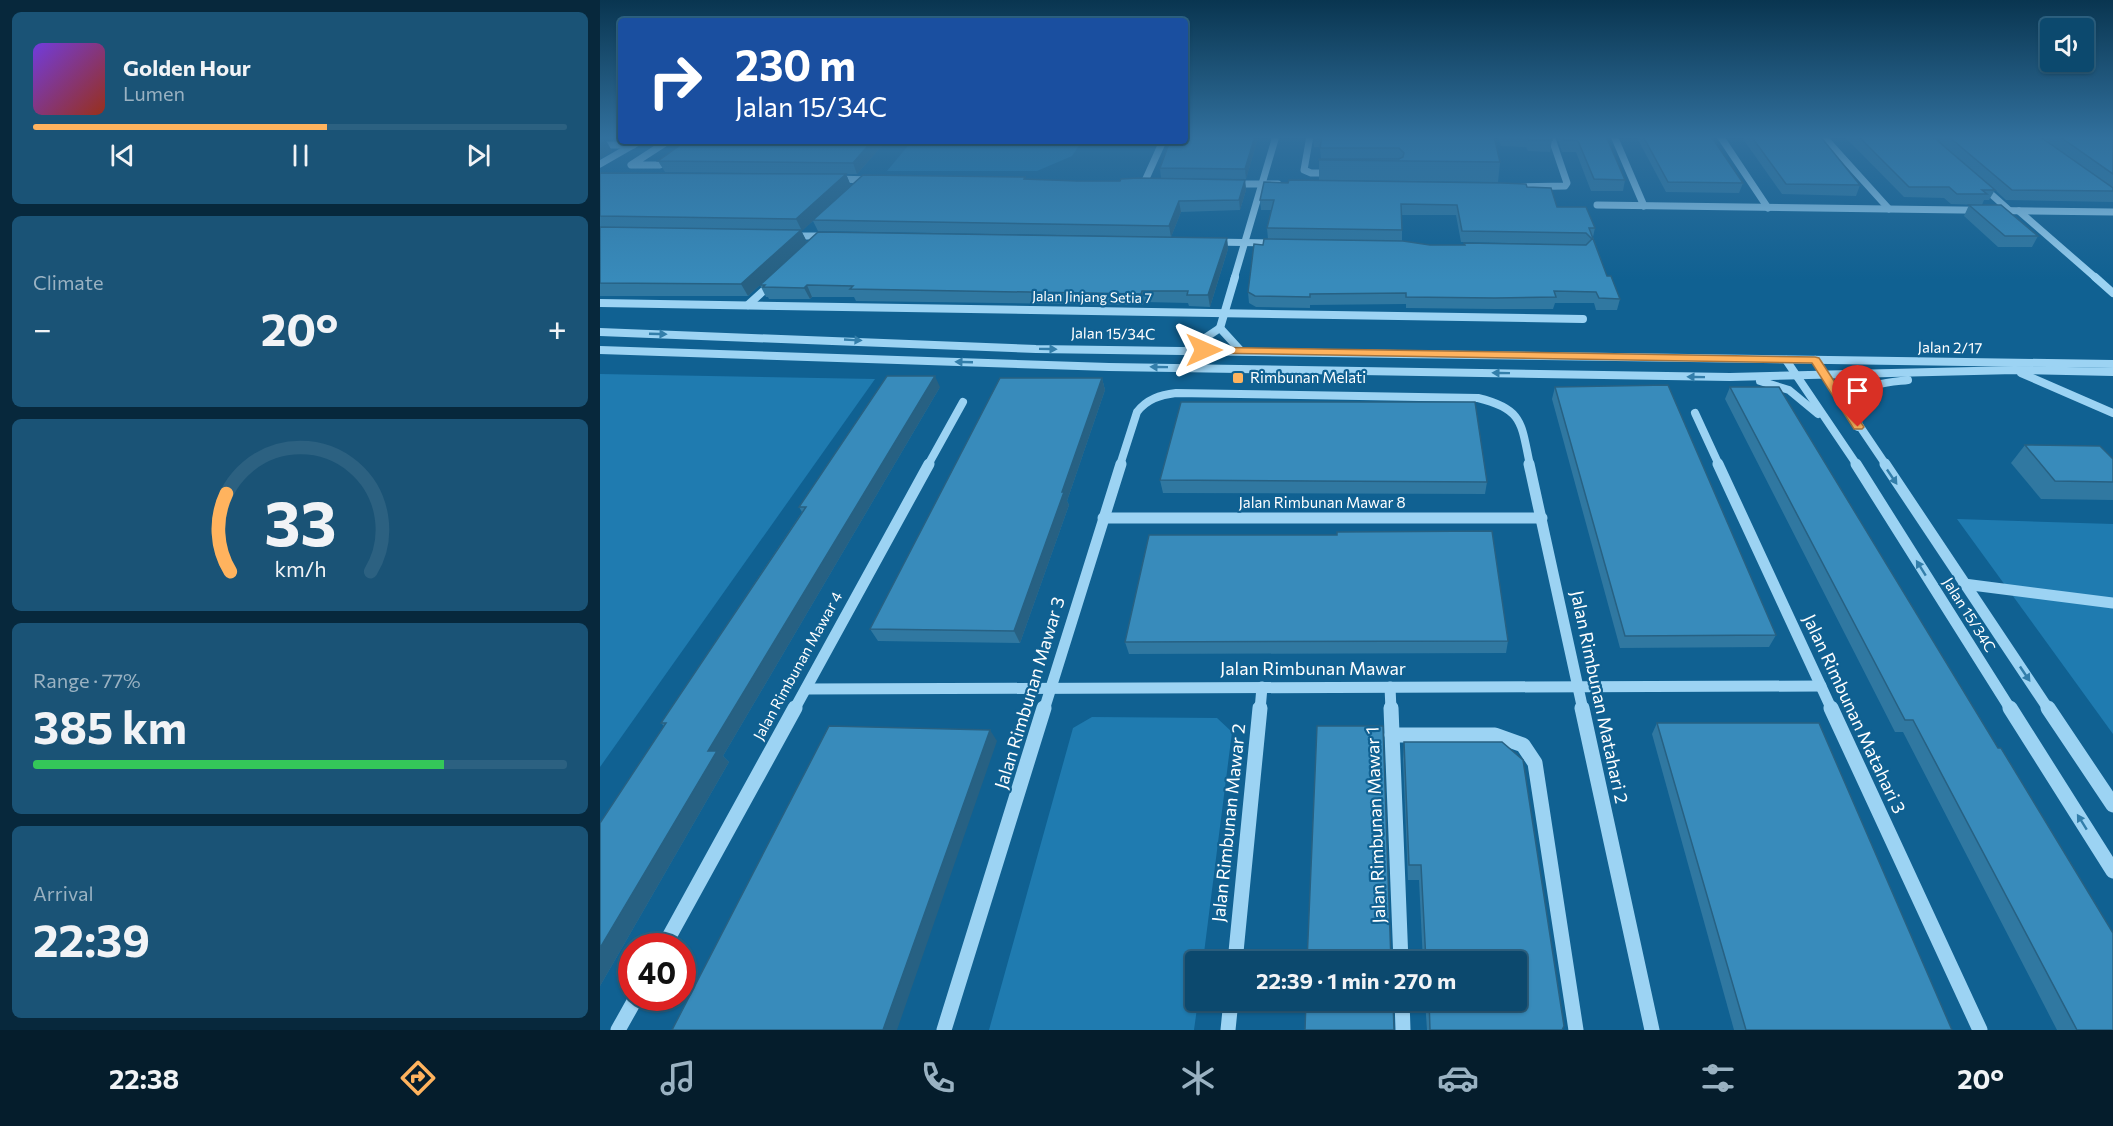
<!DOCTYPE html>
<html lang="en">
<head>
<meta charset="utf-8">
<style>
	:root { --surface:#0c496e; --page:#1a5376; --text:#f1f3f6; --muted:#9ab2c2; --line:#2c6181; --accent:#ffb35e }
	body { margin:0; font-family:Commissioner,sans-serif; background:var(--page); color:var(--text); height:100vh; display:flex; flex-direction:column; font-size:22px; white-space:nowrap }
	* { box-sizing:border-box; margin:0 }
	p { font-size:20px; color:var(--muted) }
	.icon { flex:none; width:33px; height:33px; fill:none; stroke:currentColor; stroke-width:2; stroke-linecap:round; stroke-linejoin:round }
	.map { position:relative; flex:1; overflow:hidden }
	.sheet { display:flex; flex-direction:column; gap:12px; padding:12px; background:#07283c; width:600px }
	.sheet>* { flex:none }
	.banner { position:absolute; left:18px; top:18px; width:570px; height:126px; border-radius:6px; box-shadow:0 2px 4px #0004,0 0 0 2px var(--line); background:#1a4fa0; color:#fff; overflow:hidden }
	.buttons { position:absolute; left:1440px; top:18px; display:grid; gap:12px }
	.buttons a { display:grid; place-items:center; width:54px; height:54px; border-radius:6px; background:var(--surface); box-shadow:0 2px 4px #0004,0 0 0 2px var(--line); font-size:30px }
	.speed { position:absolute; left:18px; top:933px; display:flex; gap:12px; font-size:30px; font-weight:700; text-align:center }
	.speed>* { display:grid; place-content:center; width:78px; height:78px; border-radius:50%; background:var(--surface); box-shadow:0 2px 4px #0004,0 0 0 2px var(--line); line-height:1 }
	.speed .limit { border:9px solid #d22; background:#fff; color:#111 }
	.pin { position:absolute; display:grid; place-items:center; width:51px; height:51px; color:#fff; margin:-62px -26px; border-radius:50% 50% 50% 0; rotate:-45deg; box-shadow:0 0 6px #0007 }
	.pin .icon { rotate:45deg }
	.me { position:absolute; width:66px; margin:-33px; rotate:90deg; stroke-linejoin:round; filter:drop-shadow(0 0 4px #0008) }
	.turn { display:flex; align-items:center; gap:21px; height:126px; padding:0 18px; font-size:27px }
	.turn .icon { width:78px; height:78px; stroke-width:2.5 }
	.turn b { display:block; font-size:42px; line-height:51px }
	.big { font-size:45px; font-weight:700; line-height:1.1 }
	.sheet .tile { flex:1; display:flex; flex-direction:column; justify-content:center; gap:9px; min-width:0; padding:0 21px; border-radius:9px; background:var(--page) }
	.sheet .dial { align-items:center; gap:0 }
	.dial svg { height:156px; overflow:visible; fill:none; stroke:var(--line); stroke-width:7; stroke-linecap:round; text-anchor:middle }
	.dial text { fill:var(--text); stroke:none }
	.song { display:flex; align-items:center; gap:18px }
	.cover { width:72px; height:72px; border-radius:9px; background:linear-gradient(135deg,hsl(260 70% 55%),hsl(10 70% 35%)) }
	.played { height:6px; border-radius:3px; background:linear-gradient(90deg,var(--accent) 55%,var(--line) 55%) }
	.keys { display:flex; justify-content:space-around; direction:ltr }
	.heat { display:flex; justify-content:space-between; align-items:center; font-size:33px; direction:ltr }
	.charge { height:9px; border-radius:4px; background:linear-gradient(90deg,#34c759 77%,var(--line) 0) }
	.trip { position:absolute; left:585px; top:951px; width:342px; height:60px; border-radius:6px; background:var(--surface); box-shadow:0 2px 4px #0004,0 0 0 2px var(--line); font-weight:700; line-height:60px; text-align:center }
	.tabs { display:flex; height:96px; justify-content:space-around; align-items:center; background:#051d2c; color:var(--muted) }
	.tabs .icon { width:42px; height:42px }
	.tabs .active { color:var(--accent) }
	.tabs b { font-size:27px; color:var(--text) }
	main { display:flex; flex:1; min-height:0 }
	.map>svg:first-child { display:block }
	.green { fill:#1f7bb0 }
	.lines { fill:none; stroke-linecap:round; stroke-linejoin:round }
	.minor-far3 { stroke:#9cd3f3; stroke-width:7 }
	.minor-far2 { stroke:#9cd3f3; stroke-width:8 }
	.minor-far1 { stroke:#9cd3f3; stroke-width:11 }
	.minor { stroke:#9cd3f3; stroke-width:15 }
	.wall { fill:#3078a1 }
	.shaded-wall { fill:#276183 }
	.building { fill:#388bbb; stroke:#276183; stroke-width:1.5 }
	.oneway { fill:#337eaa }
	.route { fill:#ffb35e; stroke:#a6743d; stroke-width:1.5 }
	.poi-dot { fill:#ffb35e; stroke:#106192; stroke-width:2 }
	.labels { text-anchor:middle; stroke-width:4.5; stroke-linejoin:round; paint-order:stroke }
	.far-street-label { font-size:14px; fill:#fff; stroke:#106192 }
	.street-label { font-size:15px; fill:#fff; stroke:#106192 }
	.poi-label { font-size:15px; fill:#fff; stroke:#106192; text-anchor:start }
	.near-street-label { font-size:18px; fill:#fff; stroke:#106192 }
</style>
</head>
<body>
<main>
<section class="sheet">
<div class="tile">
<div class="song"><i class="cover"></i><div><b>Golden Hour</b><p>Lumen</p></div></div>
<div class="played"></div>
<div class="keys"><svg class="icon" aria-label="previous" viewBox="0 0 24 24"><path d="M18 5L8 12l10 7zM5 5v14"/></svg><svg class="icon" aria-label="pause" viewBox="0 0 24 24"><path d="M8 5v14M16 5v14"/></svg><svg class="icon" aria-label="next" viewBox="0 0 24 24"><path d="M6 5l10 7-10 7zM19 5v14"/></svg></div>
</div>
<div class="tile"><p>Climate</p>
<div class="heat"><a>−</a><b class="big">20°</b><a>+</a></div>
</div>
<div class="tile dial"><svg viewBox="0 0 100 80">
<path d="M14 69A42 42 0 1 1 86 69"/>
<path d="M14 69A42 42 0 0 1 12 29" stroke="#ffb35e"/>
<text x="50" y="56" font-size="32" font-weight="700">33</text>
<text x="50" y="72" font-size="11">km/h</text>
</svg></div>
<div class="tile"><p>Range · 77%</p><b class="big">385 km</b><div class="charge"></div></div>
<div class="tile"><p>Arrival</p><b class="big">22:39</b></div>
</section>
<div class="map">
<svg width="1513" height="1030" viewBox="0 0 1513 1030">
	<rect width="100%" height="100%" fill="#106192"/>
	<g class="green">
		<path d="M312 141H482L472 156 437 171H287Z"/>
		<path d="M0 374 275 379 0 767Z"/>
		<path d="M1357 519 1513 524V734Z"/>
		<path d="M492 717 617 718 632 732 603 961 596 962V1000L598 1001 594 1030H389L473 728Z"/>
	</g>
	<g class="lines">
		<g class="minor-far3">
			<path d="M710 136 704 170 711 173H732"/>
			<path d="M1014 136 1044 206"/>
			<path d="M1120 136 1168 208"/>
			<path d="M1223 136 1289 209"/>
			<path d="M68 141 31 165H60L71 159"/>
			<path d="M0 145H33"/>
			<path d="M0 164 40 141"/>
			<path d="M234 179 273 180"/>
			<path d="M544 183 563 141"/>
			<path d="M633 184H678"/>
			<path d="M1382 186 1410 211"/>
			<path d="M915 187 965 186 967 183 951 136"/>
			<path d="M997 205 1513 212"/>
			<path d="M1419 211 1497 279"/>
			<path d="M190 236H225"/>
			<path d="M613 242 675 243"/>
			<path d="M634 279 676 136"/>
		</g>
		<g class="minor-far2">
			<path d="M1495 277 1513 293"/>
			<path d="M0 303 983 319"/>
			<path d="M148 305 172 283"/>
			<path d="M620 328 635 277"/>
			<path d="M0 332 436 349 1513 364"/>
			<path d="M0 350 509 367 1130 377 1415 370 1513 372"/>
			<path d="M587 350 620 328 640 350"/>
			<path d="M1186 360 1257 465"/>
			<path d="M1215 360 1286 465"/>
			<path d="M1421 373 1513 413"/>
			<path d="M1160 381 1189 390 1218 414"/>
			<path d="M1095 413 1119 465"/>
			<path d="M1258 427C1259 418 1256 407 1260 398 1267 382 1294 382 1308 380"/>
			<path d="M328 465 363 402"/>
			<path d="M520 465 537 412C547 399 560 395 576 393L878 398C924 409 921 424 930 465"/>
		</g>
		<g class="minor-far1">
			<path d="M929 464 983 710"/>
			<path d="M1118 464 1232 710"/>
			<path d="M1256 464 1411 710"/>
			<path d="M1285 464 1449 710"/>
			<path d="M503 518H942"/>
			<path d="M1364 584 1513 603"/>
			<path d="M790 687 791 710"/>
			<path d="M206 689 1221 686"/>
			<path d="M194 710 329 464"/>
			<path d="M444 710 521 464"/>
			<path d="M660 710 662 687"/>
		</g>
		<g class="minor">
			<path d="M791 708 801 962"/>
			<path d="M982 708 1052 1030"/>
			<path d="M1231 708 1380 1030"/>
			<path d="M1410 708 1513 871"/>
			<path d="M1448 708 1513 805"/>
			<path d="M792 735H895L923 745 935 763 976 1030"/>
			<path d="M64 946 195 708"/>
			<path d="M635 962 660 708"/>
			<path d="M802 1000 803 1030"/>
			<path d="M18 1030 36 998"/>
			<path d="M344 1030 444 708"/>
			<path d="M628 1030 631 1000"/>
		</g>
	</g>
	<g class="wall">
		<path d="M0 136H21V140H6L12 151 0 159Z"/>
		<path d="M585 136H663L662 138H658L646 179 561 178 560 168 568 146 567 141H585Z"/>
		<path d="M713 136H894L900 162 898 182 719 180V160L721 159 720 147H714Z"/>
		<path d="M898 136H951L952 140 950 152 928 151 926 147 901 146Z"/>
		<path d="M957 136H1006L1025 180 1023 191H991L976 152H962Z"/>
		<path d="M1036 136H1111L1143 183 1139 193 1066 192Z"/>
		<path d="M1141 136H1220L1260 185 1256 196 1182 194Z"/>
		<path d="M1244 136H1513V202L1406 200 1395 190 1389 200H1384L1382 205 1351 204 1344 198 1304 197Z"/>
		<path d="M86 141H286L257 174H246L251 186 223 212 425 179 477 181 645 180 646 190 640 210 581 212 571 237 218 231 213 221 201 231 207 242 627 238 628 249 610 307 589 306 588 303 544 302 543 305 256 301 254 297H212L210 299H169L168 297H166L160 285 148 296H0V173L222 174 65 172 58 161Z"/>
		<path d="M927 187 957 207 995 228 993 237 1007 276 1020 299 1017 310H996L994 303H955L953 309H894L806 308V304L710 305V308L656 307 649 303 648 292 830 245H864V243L984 245 861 242 856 215H802V241L668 239 667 228 671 210H661L660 200Z"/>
		<path d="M1369 205 1438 236 1432 247H1398L1364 216Z"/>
		<path d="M502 378 505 390 467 501 469 505 420 643 278 641 270 629Z"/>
		<path d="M340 387 123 756 129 762 0 986V823L64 726 61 723 202 512 199 507Z"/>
		<path d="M955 387 1176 635 1169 647 1020 648 952 399Z"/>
		<path d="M1130 387 1513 1030H1457L1303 732H1295L1125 399Z"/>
		<path d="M1425 445 1513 459V500L1441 499 1411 463Z"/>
		<path d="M560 480 887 482 885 494 563 493Z"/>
		<path d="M908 641 906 653 529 654 525 642Z"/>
		<path d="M1057 723 1352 1030H1134L1052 734Z"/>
		<path d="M804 742 962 1030H827L825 1000H916V962H823L819 880H808L803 759Z"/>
	</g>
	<g class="shaded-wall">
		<path d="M655 136H658V138L646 179 645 169Z"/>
		<path d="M5 140 12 151 0 159V143Z"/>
		<path d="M272 141H286L257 174 253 163Z"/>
		<path d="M246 174 251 186 202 231 196 219Z"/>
		<path d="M645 180 646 190 640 210 639 200Z"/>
		<path d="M579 201 581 212 571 237 569 226Z"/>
		<path d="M201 230 207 242 148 296 141 284Z"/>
		<path d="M627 238 628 249 610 307 608 295Z"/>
		<path d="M207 285 212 297 210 299 204 288Z"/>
		<path d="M542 291 544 302 543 305 541 294Z"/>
		<path d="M335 376 340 387 123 756 129 762 0 986V948L108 751Z"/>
		<path d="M502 378 505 390 467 501 469 505 420 643 414 631Z"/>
		<path d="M390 730 397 741 297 1030H283Z"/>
	</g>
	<g class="building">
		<path d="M585 136H655L645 169 560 168 570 141H585Z"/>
		<path d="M722 136H894L900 162 719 160V159H799L803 157 804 153 799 148H720Z"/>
		<path d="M928 136H951L952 140H929Z"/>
		<path d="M963 136H1006L1025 180 994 179 978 141 964 140Z"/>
		<path d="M1043 136H1111L1143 183 1068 182Z"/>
		<path d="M1151 136H1220L1260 185 1186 184Z"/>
		<path d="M1258 136H1332L1395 190H1382L1387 194H1357L1349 187H1309Z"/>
		<path d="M1348 136H1439L1513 188V191L1412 190Z"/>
		<path d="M1459 136H1513V174Z"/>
		<path d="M86 141H272L253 163 58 161Z"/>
		<path d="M0 173 246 174 196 219 0 216Z"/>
		<path d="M263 175 425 177 424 179 477 181H520L521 179 538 178 645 180 639 200 579 201 569 226 213 220Z"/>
		<path d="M689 180 902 183 926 184 927 187 951 188 957 207H986L995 228H989L1007 276H1011L1020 299 999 298 996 292 954 291 956 297 895 298 806 297V293L710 294V297L655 296 648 292 654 244 663 245 664 239 803 241 830 245H865L864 243 986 245 992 239 986 233 862 231 857 205 801 204 802 230 667 228 674 200H660L664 182 688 183Z"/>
		<path d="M1369 205H1401L1438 236H1405Z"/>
		<path d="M0 227 201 230 141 284 0 283Z"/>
		<path d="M218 232 627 238 608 295H587L588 291H542L541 294 250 289 253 286 207 285 204 288 163 287 165 285H160Z"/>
		<path d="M287 376H335L108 751H117L0 948V823L66 723H61L206 507H199Z"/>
		<path d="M400 378H502L462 492H464L414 631 270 629Z"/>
		<path d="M1068 385 1176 635 1025 636 955 387Z"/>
		<path d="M1130 387H1179L1398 748H1401L1513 933V1030H1477L1313 720H1305Z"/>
		<path d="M581 402H875L887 482 560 480Z"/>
		<path d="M1425 445 1500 446 1513 459V482L1455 481Z"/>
		<path d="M892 531 908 641 525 642 549 535H737V532Z"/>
		<path d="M1057 723H1219L1352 1030H1146Z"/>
		<path d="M229 726 390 730 283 1030H72Z"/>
		<path d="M717 726H783L791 962H707Z"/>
		<path d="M804 742H902L923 760 964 1026 962 1030H830L829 1000H916V962H826L821 865H809Z"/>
		<path d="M706 1000H793L794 1030H705Z"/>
	</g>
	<defs><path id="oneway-solid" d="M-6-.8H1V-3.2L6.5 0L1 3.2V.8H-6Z" transform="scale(1.5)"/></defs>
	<g class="oneway">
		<use href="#oneway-solid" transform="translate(58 334) rotate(2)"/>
		<use href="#oneway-solid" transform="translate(253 340) rotate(3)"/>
		<use href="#oneway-solid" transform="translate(448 349) rotate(1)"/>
		<use href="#oneway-solid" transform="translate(364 362) rotate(-178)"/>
		<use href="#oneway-solid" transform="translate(559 367) rotate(-179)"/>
		<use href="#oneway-solid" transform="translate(901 373) rotate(-179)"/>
		<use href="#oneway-solid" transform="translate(1096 377) rotate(-179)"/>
		<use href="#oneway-solid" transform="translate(1292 477) rotate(56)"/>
		<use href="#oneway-solid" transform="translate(1321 568) rotate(-122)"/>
		<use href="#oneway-solid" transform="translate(1425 674) rotate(56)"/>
		<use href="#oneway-solid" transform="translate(1482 822) rotate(-122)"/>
	</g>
	<linearGradient id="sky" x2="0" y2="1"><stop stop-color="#093550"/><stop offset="0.49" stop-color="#31709d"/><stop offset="1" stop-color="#31709d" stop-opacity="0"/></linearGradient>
	<rect width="1513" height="280" fill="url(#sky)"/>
	<path class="route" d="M600 347 1215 357 1219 358 1264 427 1262 429H1254L1212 363 604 353 599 350Z"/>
	<rect class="poi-dot" x="632" y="372" width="12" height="12" rx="3"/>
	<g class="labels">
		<g class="far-street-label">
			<text transform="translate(492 297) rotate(1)" y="5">Jalan Jinjang Setia 7</text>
		</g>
		<g class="street-label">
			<text transform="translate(513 334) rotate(1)" y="5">Jalan 15/34C</text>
			<text transform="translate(1350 348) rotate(1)" y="5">Jalan 2/17</text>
			<text x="722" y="508">Jalan Rimbunan Mawar 8</text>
			<text transform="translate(1369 615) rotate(58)" y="5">Jalan 15/34C</text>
			<text transform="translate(198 666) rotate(-61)" y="5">Jalan Rimbunan Mawar 4</text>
		</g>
		<g class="poi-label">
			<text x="650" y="383">Rimbunan Melati</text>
		</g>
		<g class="near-street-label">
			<text x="713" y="675">Jalan Rimbunan Mawar</text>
			<text transform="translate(430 693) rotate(-73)" y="6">Jalan Rimbunan Mawar 3</text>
			<text transform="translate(999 697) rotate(78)" y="6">Jalan Rimbunan Matahari 2</text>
			<text transform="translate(1254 714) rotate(65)" y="6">Jalan Rimbunan Matahari 3</text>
			<text transform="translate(629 823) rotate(-84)" y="6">Jalan Rimbunan Mawar 2</text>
			<text transform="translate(776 825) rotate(-92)" y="6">Jalan Rimbunan Mawar 1</text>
		</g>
	</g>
</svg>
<div class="buttons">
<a><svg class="icon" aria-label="sound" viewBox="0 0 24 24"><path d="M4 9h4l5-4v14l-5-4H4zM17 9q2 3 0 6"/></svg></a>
</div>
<div class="speed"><div class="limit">40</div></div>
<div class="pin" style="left:1258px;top:427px;background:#d93025"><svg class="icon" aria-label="arrive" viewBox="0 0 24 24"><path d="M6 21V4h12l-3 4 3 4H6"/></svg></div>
<svg class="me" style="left:604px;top:350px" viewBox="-20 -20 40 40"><path d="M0-17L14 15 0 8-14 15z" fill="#ffb35e" stroke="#fff" stroke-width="4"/></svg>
<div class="trip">22:39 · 1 min · 270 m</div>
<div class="banner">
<div class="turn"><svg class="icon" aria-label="right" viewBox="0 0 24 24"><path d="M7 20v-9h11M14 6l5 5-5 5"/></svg><div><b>230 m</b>Jalan 15/34C</div></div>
</div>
</div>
</main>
<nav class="tabs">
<b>22:38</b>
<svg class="icon active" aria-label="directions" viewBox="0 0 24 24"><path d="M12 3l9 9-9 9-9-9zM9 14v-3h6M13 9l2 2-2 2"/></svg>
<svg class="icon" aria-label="music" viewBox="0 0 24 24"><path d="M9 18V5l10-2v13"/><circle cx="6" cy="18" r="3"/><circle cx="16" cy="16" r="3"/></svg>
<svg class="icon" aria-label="phone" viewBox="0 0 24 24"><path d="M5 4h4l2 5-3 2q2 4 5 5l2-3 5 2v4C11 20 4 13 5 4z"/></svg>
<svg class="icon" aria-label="climate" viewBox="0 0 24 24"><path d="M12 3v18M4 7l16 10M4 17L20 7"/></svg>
<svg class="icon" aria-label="car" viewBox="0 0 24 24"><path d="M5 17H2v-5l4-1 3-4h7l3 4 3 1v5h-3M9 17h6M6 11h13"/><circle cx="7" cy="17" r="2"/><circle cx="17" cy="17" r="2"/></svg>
<svg class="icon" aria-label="filters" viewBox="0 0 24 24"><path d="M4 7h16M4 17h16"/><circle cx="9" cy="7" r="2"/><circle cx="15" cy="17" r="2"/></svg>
<b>20°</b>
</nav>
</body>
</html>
